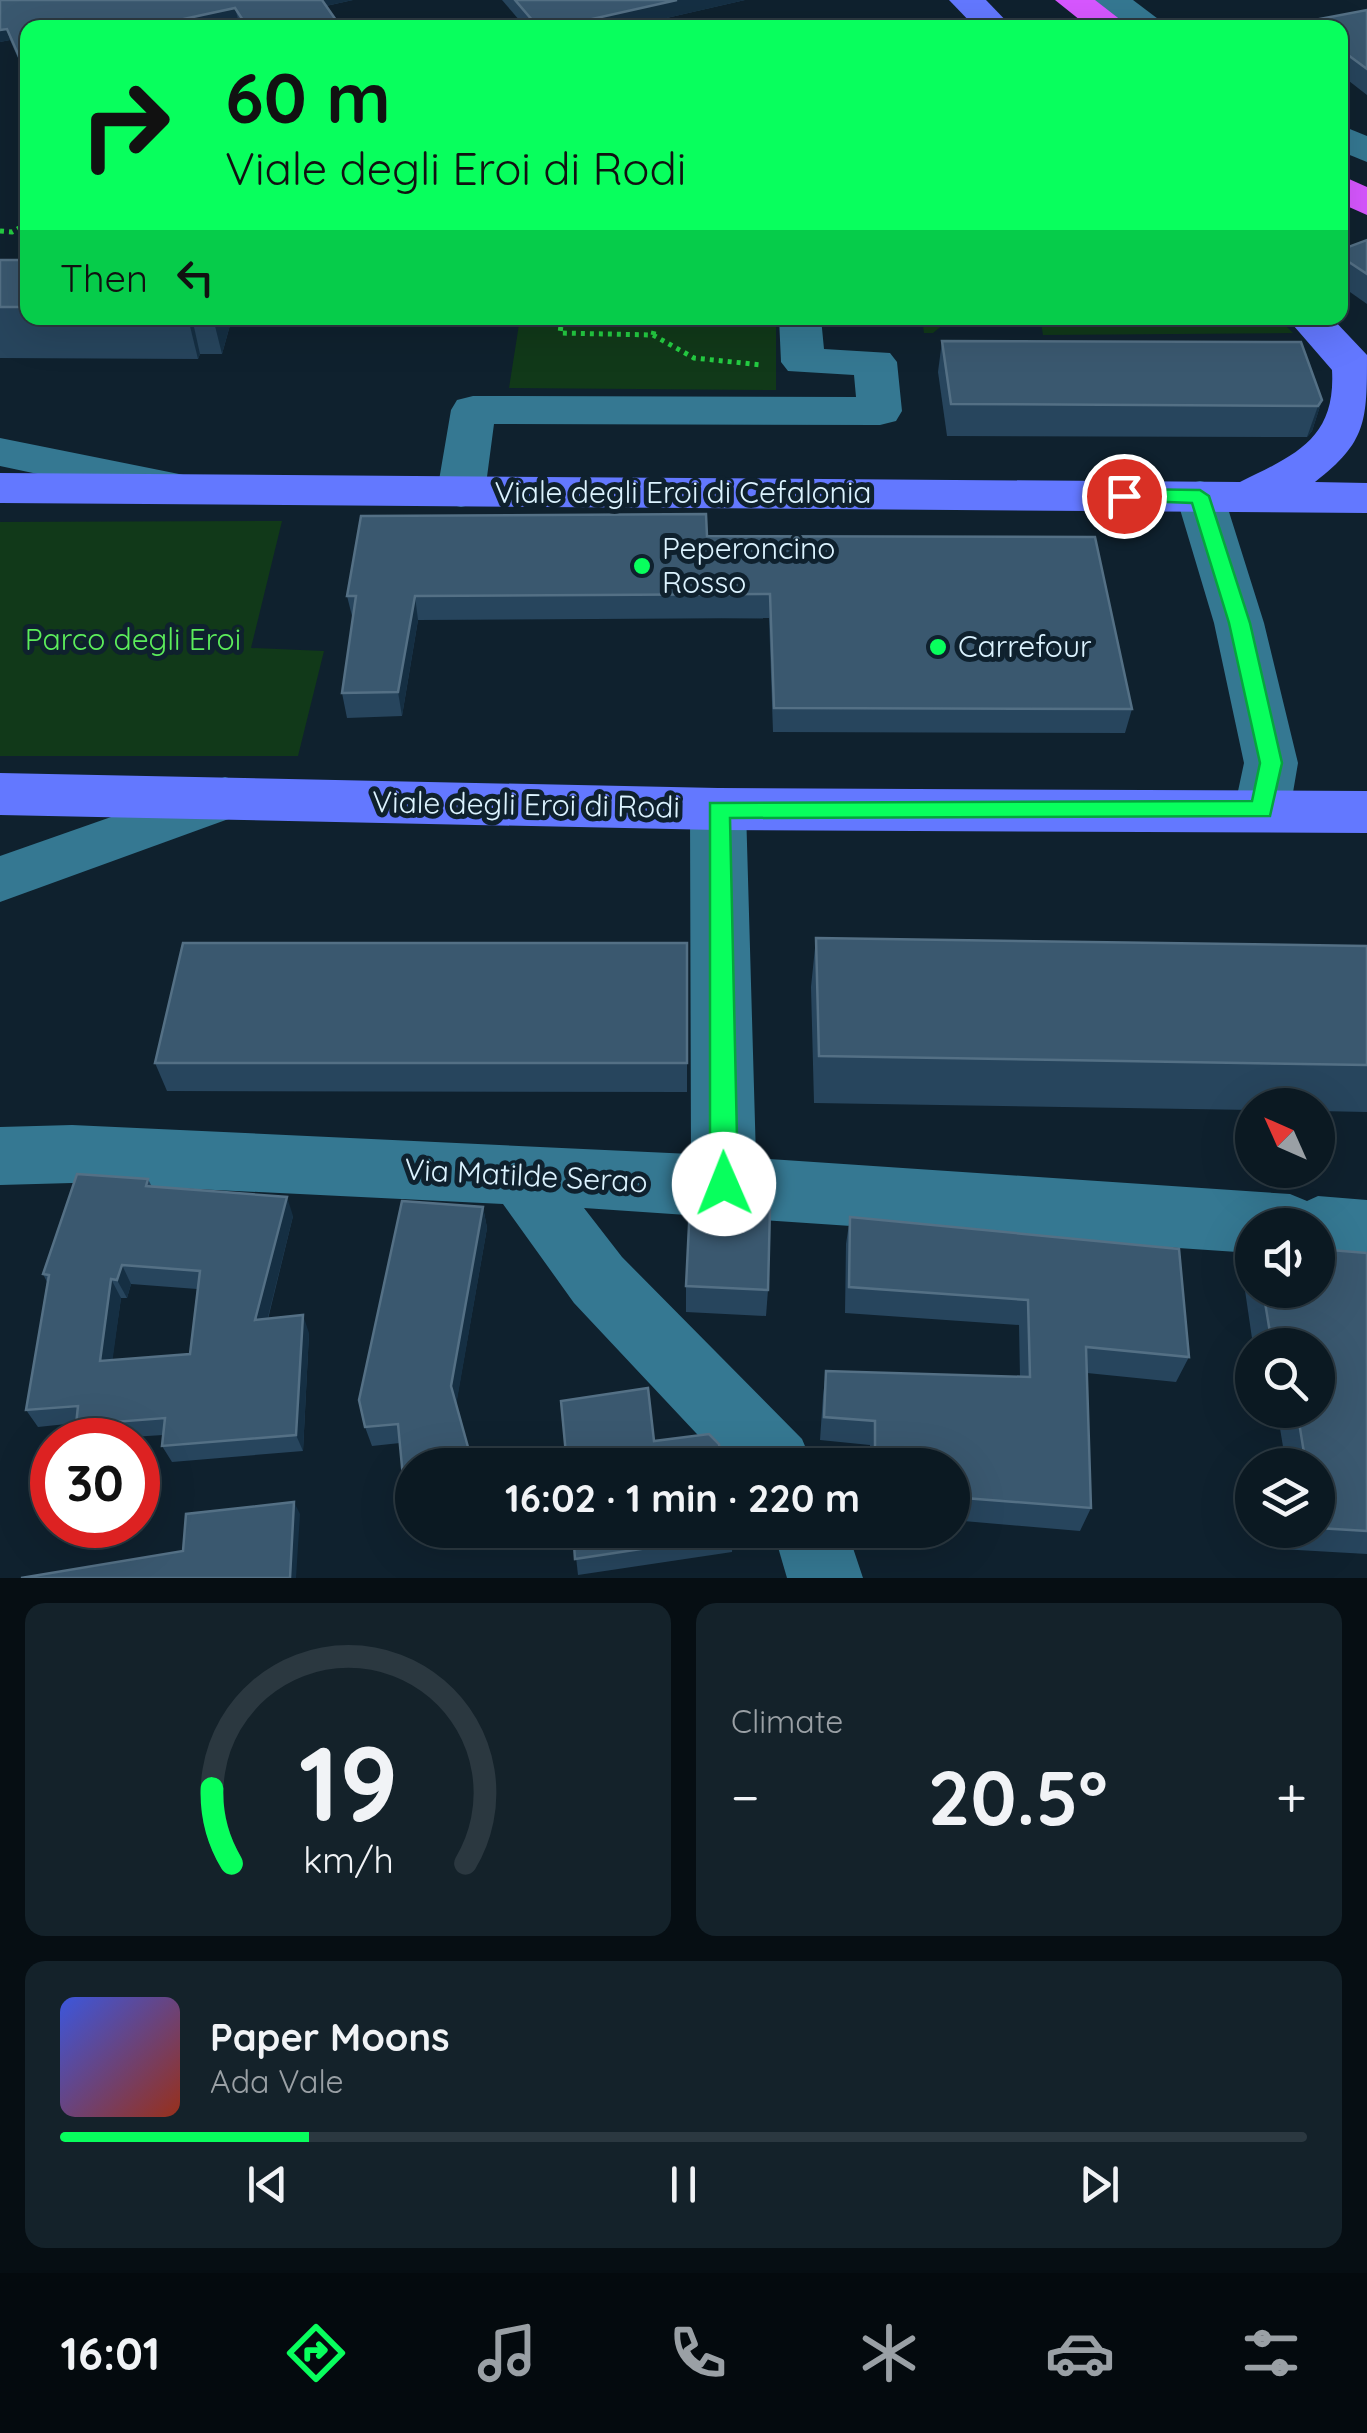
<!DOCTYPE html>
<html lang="en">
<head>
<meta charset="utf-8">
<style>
	:root { --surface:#0b1922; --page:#14222a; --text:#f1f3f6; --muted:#9aa0a5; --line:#2b3840; --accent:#08ff5d }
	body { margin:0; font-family:Quicksand,sans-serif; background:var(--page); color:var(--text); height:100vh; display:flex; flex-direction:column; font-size:38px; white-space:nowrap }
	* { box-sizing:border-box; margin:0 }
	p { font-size:32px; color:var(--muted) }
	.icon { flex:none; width:55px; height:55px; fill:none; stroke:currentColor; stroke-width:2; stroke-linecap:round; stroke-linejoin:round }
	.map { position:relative; height:1578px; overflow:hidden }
	.details { display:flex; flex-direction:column; gap:25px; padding:25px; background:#060e13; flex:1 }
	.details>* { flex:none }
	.guide { position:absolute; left:20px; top:20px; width:1328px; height:305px; border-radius:20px; box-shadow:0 10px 40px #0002,0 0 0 2px var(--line); background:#08ff5d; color:#111; overflow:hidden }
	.needle { width:65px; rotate:315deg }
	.controls { position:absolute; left:1235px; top:1088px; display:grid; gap:20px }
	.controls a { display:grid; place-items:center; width:100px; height:100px; border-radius:50%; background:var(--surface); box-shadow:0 10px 40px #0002,0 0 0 2px var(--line); font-size:50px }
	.speed { position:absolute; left:30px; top:1418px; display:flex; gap:20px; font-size:50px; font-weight:700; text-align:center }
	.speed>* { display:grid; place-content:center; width:130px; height:130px; border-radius:50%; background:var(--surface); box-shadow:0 10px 40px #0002,0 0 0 2px var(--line); line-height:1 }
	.speed .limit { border:15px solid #d22; background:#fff; color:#111 }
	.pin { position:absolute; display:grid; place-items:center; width:85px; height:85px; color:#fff; margin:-42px; border:5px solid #fff; border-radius:50%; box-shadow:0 2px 10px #0007 }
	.me { position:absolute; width:110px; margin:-55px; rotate:359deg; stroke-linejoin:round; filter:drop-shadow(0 0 8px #0008) }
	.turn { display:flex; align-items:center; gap:35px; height:210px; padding:0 40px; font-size:45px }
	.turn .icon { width:130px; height:130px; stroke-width:2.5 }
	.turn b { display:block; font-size:70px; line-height:85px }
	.then { display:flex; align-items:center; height:95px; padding:0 40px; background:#0003; gap:20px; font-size:38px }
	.big { font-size:75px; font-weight:700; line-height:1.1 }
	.details .tile { flex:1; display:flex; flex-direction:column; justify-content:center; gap:15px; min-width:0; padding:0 35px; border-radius:20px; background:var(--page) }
	.details .dial { align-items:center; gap:0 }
	.dial svg { height:260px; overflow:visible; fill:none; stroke:var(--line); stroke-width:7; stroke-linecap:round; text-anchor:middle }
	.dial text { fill:var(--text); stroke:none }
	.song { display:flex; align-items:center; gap:30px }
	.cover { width:120px; height:120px; border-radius:15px; background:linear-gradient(135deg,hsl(230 70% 55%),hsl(10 70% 35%)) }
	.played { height:10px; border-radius:5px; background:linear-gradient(90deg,var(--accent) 20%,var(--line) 20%) }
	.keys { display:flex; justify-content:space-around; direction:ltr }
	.heat { display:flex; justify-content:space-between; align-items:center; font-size:55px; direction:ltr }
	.details .tiles { flex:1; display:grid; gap:25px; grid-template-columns:1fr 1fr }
	.tile:last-child { grid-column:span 2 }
	.trip { position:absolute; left:395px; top:1448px; width:575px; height:100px; border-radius:50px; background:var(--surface); box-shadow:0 10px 40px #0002,0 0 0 2px var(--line); font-weight:700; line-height:100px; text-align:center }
	.menu { display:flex; height:160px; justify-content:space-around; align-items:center; background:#040a0e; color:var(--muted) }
	.menu .icon { width:70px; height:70px }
	.menu .active { color:var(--accent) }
	.menu b { font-size:45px; color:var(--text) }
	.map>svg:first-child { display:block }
	.green { fill:#113919 }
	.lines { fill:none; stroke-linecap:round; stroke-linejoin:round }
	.path { stroke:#24cc42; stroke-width:5; stroke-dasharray:4 5; stroke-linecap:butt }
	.minor { fill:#357892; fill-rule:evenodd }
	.major { fill:#6378ff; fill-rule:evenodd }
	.highway { fill:#d757ff; fill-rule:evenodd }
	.wall { fill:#27455d; fill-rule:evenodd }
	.shaded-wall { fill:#152f43 }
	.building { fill:#3a586f; stroke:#547085; stroke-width:2.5; fill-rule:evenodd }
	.route { fill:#08ff5d; stroke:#05a63c; stroke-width:2.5 }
	.poi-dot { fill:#08ff5d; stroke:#0f212e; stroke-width:4 }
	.labels { text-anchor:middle; stroke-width:10; stroke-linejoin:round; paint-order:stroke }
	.street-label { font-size:30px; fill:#dcf3ff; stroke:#0f212e }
	.poi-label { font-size:30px; fill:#dcf3ff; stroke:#0f212e; text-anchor:start }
	.park-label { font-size:30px; fill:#5ced5b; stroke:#0f212e }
</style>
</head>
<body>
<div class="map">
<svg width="1367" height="1578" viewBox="0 0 1367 1578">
	<rect width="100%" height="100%" fill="#0f212e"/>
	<g class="green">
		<path d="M520 318H776V390L509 388Z"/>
		<path d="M922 318H1278L1293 333 1043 335 1041 323 950 319 933 333H924Z"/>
		<path d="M282 521 251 648 324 651 298 756H0V522Z"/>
	</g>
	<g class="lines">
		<g class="path">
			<path d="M0 231 12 232 28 223"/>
			<path d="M562 318 560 333 653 335 694 358 762 365"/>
			<path d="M653 335 657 318"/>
		</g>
		<g class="minor">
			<path d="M1093 0H1133L1170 28H1129Z"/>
			<path d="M1340 125 1367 136V162L1340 151Z"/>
			<path d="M779 318H821L824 349 890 353 897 362 902 411 896 421 880 425 494 424 485 492 478 503 461 507 444 503 437 492 451 410 457 400 473 396 856 397 854 375 788 371 781 362Z"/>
			<path d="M0 438 179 474 196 478 202 489 196 500 179 504 0 466Z"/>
			<path d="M1200 481 1217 485 1224 496 1264 623 1298 763 1290 810 1282 825 1262 831 1242 825 1234 810 1244 763 1214 623 1176 496 1183 485Z"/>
			<path d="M225 777 245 783 253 798 245 813 0 902V856Z"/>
			<path d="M718 788 738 794 746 809 756 1158 1290 1194 1307 1201 1318 1196 1367 1200V1262L1318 1257V1225H1252V1253L584 1208 622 1257 802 1439 813 1465H726L574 1303 503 1204 72 1183 0 1185V1127L72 1125 691 1154 690 809 698 794Z"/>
			<path d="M773 1530H847L863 1578H787Z"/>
		</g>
		<g class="major">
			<path d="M949 0H986L1013 28H976Z"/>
			<path d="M1287 318H1332L1367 355C1367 421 1367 442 1315 482L1367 483V513L0 503V473L1240 482C1295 455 1336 439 1332 370Z"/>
			<path d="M0 773 718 788 1367 791V833L718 830 0 815Z"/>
		</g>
		<g class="highway">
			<path d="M1055 0H1095L1131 28H1090Z"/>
			<path d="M1340 175 1367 187V215L1340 203Z"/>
		</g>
	</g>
	<g class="wall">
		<path d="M0 0H353L326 6 338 23 339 28H243L238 19 28 28V81L10 40 0 42Z"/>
		<path d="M502 0H745L623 28H526Z"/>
		<path d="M1367 10V95L1340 74V28H1303L1304 22Z"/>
		<path d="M1367 240V304L1340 285V250Z"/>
		<path d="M0 260H28V318H232L222 354H200L198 359 0 358Z"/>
		<path d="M942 341 1322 400 1312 431 1307 437 947 436 938 372Z"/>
		<path d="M707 536 1132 709 1125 733 773 732 769 618 418 620 402 716 347 718 342 693 353 620 347 596Z"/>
		<path d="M816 938 1367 946V1112L1318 1111V1105H1252V1110L814 1103 811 987Z"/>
		<path d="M687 943V1092L167 1091 155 1063Z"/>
		<path d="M148 1179 152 1187 293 1216 268 1319 309 1333 303 1451 172 1462 162 1446 163 1435 86 1440 76 1423 38 1427 26 1410 47 1282 43 1274ZM131 1284 197 1289 190 1354 112 1360 121 1298H127Z"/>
		<path d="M483 1207 487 1228 456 1404 411 1517 400 1443 372 1446 365 1427Z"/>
		<path d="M850 1217 1189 1357 1176 1382 1087 1373 1091 1508 1080 1531 952 1520V1465H870V1445L820 1440 823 1396 826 1371 1020 1377 1019 1325 845 1313 846 1244Z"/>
		<path d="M1252 1251V1290H1318L1367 1253V1554L1280 1549 1277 1530H1318V1465H1286L1277 1410H1318V1345H1253L1242 1270Z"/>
		<path d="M686 1286 768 1290 766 1316 686 1312Z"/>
		<path d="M573 1530 733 1535 732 1552 578 1575Z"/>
	</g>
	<g class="shaded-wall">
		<path d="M320 0H353L321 7Z"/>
		<path d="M677 0H745L623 28H552Z"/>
		<path d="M235 8 238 19 195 28H142Z"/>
		<path d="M338 23 339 28H316Z"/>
		<path d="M7 29 10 40 0 42V30Z"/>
		<path d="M188 318H192L200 354 198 359Z"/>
		<path d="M213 318H232L222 354Z"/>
		<path d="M1322 400 1312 431 1307 437 1318 406Z"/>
		<path d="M415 596 418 620 402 716 398 692Z"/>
		<path d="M287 1197 293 1216 263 1337 255 1320Z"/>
		<path d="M483 1207 487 1228 456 1406 451 1386Z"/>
		<path d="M122 1265 131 1284 127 1298 117 1280Z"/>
		<path d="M111 1279 121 1298 110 1379 100 1361Z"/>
		<path d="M303 1315 309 1333 303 1451 296 1435Z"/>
		<path d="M412 1496V1516L411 1517 405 1499Z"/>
		<path d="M294 1502 300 1514 296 1578H290Z"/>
	</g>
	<g class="building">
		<path d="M0 0H322L338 23 316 28H248L235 8 142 28H28V77L7 29 0 30Z"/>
		<path d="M515 0H677L552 28H539Z"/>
		<path d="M1367 10V69L1340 49V28H1312L1304 22Z"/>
		<path d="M1367 240V274L1340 256V250Z"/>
		<rect x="0" y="260" width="28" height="47"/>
		<path d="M942 341 1301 342 1322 400 1318 406 951 404Z"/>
		<path d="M706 514 707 536 1095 537 1132 709 774 708 770 594 415 596 398 692 342 693 356 596H347L361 516Z"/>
		<path d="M816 938 1367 946V1065L819 1056Z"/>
		<path d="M183 943H687V1063H155Z"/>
		<path d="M77 1174 148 1179 146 1186 287 1197 255 1320 303 1315 296 1435 162 1446 165 1418 76 1425 78 1406 26 1410 49 1275 43 1274ZM122 1265 200 1271 190 1354 100 1361 111 1279 117 1280Z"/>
		<path d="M402 1201 483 1207 451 1386 473 1465H412V1496L405 1499 398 1424 365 1427 359 1400Z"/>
		<path d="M690 1205 770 1208 768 1290 686 1286Z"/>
		<path d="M850 1217 1179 1249 1189 1357 1086 1347 1091 1508 952 1497V1465H875V1421L824 1417 826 1371 1030 1377 1028 1300 849 1287Z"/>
		<path d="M1318 1249 1367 1253V1531L1318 1528V1465H1306L1297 1410H1318V1345H1272L1263 1290H1318Z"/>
		<path d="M648 1388 654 1441 709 1434 719 1444 722 1465H567L561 1401Z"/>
		<path d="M294 1502 290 1578H21L183 1551 186 1514Z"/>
		<path d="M573 1530H732L733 1535 575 1559Z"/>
	</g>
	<path class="route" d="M1124 489 1200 490 1209 496 1250 623 1282 763 1270 816 730 818 738 1184 734 1193 724 1197 714 1193 710 1184V803L1252 801 1260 763 1229 623 1192 503 1117 500 1115 496Z"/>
	<g class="poi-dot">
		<circle cx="642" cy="566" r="10"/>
		<circle cx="938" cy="647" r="10"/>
	</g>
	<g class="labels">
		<g class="street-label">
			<text x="683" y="503">Viale degli Eroi di Cefalonia</text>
			<text transform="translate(526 805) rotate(1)" y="10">Viale degli Eroi di Rodi</text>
			<text transform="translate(526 1176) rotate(3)" y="10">Via Matilde Serao</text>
		</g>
		<g class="poi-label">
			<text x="662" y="559">Peperoncino<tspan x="662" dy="34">Rosso</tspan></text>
			<text x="958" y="657">Carrefour</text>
		</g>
		<g class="park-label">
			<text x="133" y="650">Parco degli Eroi</text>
		</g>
	</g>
</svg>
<div class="controls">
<a><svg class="needle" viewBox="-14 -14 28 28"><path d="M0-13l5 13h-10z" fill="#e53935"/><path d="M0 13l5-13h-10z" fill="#9aa0a5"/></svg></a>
<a><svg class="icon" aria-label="sound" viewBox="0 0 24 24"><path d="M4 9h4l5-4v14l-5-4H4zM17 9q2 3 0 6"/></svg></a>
<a><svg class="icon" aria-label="search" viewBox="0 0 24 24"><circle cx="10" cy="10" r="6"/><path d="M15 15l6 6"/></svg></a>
<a><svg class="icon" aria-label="layers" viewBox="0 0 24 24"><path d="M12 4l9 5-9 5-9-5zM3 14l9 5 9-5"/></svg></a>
</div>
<div class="speed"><div class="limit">30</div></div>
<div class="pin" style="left:1124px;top:496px;background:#d93025"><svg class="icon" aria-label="arrive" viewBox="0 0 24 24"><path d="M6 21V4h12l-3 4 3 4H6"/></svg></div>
<svg class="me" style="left:724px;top:1184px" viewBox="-20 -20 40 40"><circle r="19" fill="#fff"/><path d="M0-13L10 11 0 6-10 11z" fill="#08ff5d"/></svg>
<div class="trip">16:02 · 1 min · 220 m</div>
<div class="guide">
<div class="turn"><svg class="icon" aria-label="right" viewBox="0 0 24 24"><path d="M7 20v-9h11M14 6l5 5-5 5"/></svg><div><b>60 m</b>Viale degli Eroi di Rodi</div></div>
<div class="then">Then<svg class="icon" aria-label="left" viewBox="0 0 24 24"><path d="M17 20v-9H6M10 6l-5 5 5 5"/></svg></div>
</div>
</div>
<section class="details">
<div class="tiles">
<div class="tile dial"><svg viewBox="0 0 100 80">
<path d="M14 69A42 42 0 1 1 86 69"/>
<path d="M14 69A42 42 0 0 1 8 46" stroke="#08ff5d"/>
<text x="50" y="56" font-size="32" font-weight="700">19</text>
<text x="50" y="72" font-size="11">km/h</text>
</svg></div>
<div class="tile"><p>Climate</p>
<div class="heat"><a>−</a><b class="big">20.5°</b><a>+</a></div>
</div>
<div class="tile">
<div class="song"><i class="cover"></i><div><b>Paper Moons</b><p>Ada Vale</p></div></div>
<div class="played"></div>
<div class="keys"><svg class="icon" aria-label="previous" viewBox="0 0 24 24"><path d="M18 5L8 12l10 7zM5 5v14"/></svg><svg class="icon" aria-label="pause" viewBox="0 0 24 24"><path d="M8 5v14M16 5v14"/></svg><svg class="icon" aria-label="next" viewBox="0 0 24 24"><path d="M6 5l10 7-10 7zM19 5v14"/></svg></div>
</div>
</div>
</section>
<nav class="menu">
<b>16:01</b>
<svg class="icon active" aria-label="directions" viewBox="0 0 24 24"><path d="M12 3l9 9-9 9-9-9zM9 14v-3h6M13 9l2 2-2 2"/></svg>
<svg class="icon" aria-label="music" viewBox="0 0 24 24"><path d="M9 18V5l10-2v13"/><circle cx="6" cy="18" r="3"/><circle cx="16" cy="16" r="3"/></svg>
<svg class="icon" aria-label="phone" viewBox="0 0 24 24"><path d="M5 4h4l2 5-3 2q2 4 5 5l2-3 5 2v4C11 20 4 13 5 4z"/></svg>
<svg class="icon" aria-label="climate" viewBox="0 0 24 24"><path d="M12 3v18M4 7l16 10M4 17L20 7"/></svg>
<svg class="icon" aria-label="car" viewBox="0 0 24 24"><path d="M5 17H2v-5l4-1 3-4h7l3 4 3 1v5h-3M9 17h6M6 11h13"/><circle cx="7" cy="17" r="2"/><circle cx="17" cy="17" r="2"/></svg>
<svg class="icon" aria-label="filters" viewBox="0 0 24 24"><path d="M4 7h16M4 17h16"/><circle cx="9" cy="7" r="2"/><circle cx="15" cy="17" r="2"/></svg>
</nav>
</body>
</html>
